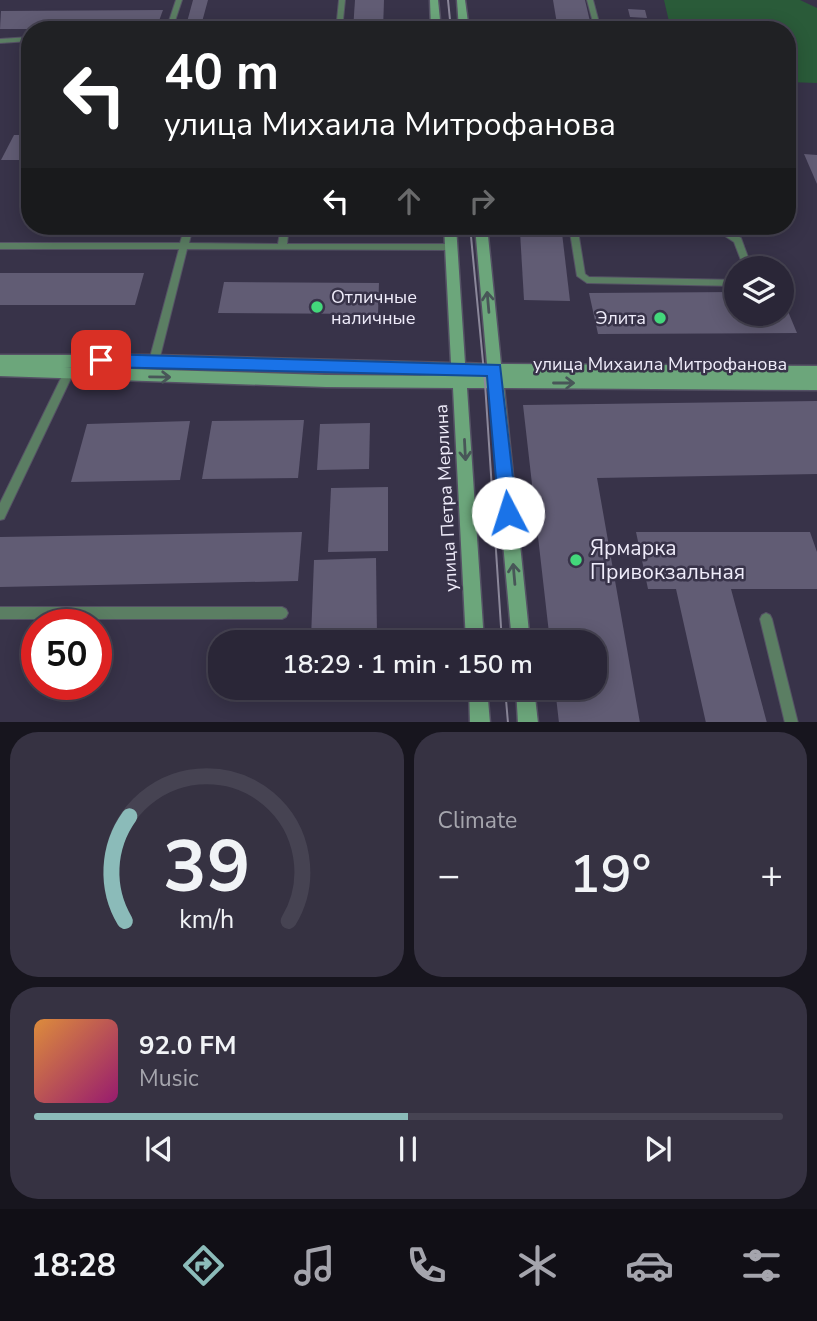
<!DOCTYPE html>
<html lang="en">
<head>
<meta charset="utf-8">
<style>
	:root { --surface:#2a2637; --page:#363242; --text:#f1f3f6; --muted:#a5a5ad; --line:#464352; --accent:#8bbbb9 }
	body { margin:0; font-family:"Nunito Sans",sans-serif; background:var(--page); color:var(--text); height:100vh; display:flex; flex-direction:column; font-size:26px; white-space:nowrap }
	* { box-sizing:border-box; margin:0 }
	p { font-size:23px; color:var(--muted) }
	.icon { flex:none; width:38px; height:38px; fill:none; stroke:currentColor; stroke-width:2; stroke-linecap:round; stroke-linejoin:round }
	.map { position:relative; height:722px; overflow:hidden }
	.sheet { display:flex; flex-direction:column; gap:10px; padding:10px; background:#17151e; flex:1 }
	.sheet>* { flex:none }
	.banner { position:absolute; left:21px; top:21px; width:775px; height:214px; border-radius:28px; box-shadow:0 4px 18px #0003,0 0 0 2px var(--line); background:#202124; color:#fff; overflow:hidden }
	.fabs { position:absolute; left:724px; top:256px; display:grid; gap:14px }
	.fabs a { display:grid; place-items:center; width:70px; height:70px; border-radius:50%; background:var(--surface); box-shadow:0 4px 18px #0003,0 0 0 2px var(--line); font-size:35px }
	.speed { position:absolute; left:21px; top:609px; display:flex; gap:14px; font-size:35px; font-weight:700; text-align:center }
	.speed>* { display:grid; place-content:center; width:91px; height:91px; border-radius:50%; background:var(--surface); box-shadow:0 4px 18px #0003,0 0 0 2px var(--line); line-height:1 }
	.speed .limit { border:10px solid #d22; background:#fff; color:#111 }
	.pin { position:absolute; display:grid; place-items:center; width:60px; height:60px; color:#fff; margin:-30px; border-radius:14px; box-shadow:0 4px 10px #0006 }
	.me { position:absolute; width:77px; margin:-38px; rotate:355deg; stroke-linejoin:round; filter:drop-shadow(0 0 5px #0008) }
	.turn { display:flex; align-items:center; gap:24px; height:147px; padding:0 28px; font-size:32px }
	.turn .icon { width:91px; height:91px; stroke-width:2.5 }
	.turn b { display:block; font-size:49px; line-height:60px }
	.lanes { display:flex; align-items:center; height:66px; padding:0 28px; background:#0003; justify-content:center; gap:35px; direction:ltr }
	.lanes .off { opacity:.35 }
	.big { font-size:52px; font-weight:600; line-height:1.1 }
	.sheet .tile { flex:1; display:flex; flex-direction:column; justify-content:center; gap:10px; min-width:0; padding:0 24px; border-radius:28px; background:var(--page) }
	.sheet .dial { align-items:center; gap:0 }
	.dial svg { height:182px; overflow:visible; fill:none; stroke:var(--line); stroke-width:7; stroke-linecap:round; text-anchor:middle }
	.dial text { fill:var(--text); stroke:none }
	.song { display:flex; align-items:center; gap:21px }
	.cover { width:84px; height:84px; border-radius:10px; background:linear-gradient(135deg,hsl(30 70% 55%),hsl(320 70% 35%)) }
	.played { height:7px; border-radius:4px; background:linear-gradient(90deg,var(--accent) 50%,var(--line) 50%) }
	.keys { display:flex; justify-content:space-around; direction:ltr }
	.heat { display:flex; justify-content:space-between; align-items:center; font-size:38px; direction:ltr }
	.sheet .tiles { flex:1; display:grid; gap:10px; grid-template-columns:1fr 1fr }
	.tile:last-child { grid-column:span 2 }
	.trip { position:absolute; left:208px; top:630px; width:399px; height:70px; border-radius:28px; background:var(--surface); box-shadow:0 4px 18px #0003,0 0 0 2px var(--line); font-weight:600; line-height:70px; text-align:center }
	.menu { display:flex; height:112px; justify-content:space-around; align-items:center; background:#110f16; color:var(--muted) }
	.menu .icon { width:49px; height:49px }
	.menu .selected { color:var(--accent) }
	.menu b { font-size:32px; color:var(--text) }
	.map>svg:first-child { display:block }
	.green { fill:#2a5b39 }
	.building { fill:#615c74 }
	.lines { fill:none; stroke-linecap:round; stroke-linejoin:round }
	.lane-casing { stroke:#555165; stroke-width:2 }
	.secondary-casing { stroke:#555165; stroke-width:3 }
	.lane { fill:#5b7e63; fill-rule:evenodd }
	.secondary { fill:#6ca67b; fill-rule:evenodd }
	.tram { stroke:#8c889b; stroke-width:2 }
	.oneway { stroke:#485658 }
	.route { fill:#1a73e8; stroke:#114b97; stroke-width:2 }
	.poi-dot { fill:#43d77b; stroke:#383349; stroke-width:2.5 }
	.labels { text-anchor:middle; stroke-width:5; stroke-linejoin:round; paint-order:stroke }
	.poi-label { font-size:18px; fill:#efecfa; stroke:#383349; text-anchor:start }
	.street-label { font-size:18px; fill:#efecfa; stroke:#383349 }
	.near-poi-label { font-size:21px; fill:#efecfa; stroke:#383349; text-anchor:start }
</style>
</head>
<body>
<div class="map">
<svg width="817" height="723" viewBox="0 0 817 723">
	<rect width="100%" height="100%" fill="#383349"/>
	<path class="green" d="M664 0H800L817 8V83L788 82V30H671Z"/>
	<g class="building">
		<path d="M193 0H208L202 22H187Z"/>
		<path d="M355 0H384L383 30H353Z"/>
		<path d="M553 0H585L592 30H558Z"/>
		<path d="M628 9 645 10 647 18 630 17Z"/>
		<path d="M163 10 156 29H0L1 11Z"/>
		<path d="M14 135H30V160H1Z"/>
		<path d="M804 154 817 155V184Z"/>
		<path d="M314 226H359L358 234H314Z"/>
		<path d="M520 232 562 233 570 301 524 300Z"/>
		<path d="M0 273H144L135 305H0Z"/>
		<path d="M224 282 379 283 378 314 218 313Z"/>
		<path d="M737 292V313H782V297L797 333 598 334 589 293Z"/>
		<path d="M817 401V474L597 478 640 723H559L555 688H595V642H550L523 405Z"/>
		<path d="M304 420 298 478 202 479 212 421Z"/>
		<path d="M190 421 180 480 71 482 87 424Z"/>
		<path d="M370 423 369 469 317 470 320 424Z"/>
		<path d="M388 487V551L328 552 331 488Z"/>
		<path d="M302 532 298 581 0 587V537Z"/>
		<path d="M636 532H810L817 552V589H731L767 723H706L676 589H648Z"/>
		<path d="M376 558 377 636 311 638 314 560Z"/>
	</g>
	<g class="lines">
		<g class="lane-casing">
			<g id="lane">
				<path d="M176 0H182L172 30H166Z"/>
				<path d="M339 0H345L342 30H336Z"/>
				<path d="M587 0H593L601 30H595Z"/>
				<path d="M30 37V41L0 43V39Z"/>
				<path d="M185 226H193L189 243 278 244 281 226H289L287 244H451L455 247 451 250 187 249 159 361 157 364H151L149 361 179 249H0V243H180Z"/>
				<path d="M569 226 727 230 741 238 752 268H744L734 242 725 236 578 231 585 274 589 277 737 280V286L587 283 577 276Z"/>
				<path d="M68 370 71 371 73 374 4 519 0 520V503L63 374 65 371Z"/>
				<path d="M0 607H282L286 609 288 613 286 617 282 619H0Z"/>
				<path d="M766 613 770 615 772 619 798 723H785L760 619 762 615Z"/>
			</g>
		</g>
		<g class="secondary-casing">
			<g id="secondary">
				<path d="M430 0H438L441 30H431Z"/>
				<path d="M457 0H465L469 30H459Z"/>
				<path d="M444 226H456L465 363 487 364 475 226H487L501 364 817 366V378L502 375 817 378V390L504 388 530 642H512L489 388H467L484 642H466L453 388 326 387 0 376V355H154L451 363ZM64 367H154L452 376 326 375ZM466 375H488V376H466Z"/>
				<path d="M469 688H487L490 723H470Z"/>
				<path d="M516 688H534L538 723H518Z"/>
			</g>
		</g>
		<use href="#lane" class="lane"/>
		<use href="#secondary" class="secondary"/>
		<g class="tram">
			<path d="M448 0 451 30"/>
			<path d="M470 226 485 383 502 642"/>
			<path d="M505 688 508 723"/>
		</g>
	</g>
	<defs><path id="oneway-shaft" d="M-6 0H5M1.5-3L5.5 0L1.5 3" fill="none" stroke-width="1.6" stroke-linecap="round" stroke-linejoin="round" transform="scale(1.75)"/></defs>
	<g class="oneway">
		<use href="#oneway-shaft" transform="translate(488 302) rotate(-95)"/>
		<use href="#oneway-shaft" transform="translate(160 377) rotate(1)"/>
		<use href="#oneway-shaft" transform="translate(564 383)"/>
		<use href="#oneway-shaft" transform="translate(465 450) rotate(87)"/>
		<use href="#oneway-shaft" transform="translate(514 574) rotate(-95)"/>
	</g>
	<path class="route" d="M101 354 500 365 517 513 515 518 508 521 502 518 499 513 487 376 101 367 93 360Z"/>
	<g class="poi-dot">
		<circle cx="317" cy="307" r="7"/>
		<circle cx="660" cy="318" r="7"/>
		<circle cx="576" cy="560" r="7"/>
	</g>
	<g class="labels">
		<g class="poi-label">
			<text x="331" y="303">Отличные<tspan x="331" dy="21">наличные</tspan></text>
			<text x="646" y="324" text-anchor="end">Элита</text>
		</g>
		<g class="street-label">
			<text x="660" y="370">улица Михаила Митрофанова</text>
			<text transform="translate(446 498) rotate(-93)" y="6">улица Петра Мерлина</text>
		</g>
		<g class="near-poi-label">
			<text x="590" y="555">Ярмарка<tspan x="590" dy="24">Привокзальная</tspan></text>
		</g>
	</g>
</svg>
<div class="fabs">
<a><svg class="icon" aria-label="layers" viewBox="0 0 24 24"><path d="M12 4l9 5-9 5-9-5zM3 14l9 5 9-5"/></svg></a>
</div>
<div class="speed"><div class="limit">50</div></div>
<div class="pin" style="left:101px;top:360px;background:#d93025"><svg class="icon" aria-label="arrive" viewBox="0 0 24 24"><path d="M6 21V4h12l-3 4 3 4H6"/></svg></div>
<svg class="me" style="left:508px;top:513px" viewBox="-20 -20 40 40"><circle r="19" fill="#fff"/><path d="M0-13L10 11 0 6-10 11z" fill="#1a73e8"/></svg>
<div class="trip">18:29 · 1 min · 150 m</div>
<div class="banner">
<div class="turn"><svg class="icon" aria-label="left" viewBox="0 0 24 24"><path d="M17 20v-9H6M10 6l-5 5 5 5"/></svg><div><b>40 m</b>улица Михаила Митрофанова</div></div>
<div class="lanes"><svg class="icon" aria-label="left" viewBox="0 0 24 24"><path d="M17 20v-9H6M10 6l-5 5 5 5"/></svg><svg class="icon off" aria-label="ahead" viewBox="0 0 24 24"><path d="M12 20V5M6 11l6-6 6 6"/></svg><svg class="icon off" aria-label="right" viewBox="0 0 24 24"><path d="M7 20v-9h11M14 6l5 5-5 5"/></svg></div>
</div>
</div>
<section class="sheet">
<div class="tiles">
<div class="tile dial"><svg viewBox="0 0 100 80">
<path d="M14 69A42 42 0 1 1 86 69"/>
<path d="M14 69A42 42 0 0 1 16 23" stroke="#8bbbb9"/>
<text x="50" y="56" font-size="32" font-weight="700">39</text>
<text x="50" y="72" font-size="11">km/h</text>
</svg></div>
<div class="tile"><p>Climate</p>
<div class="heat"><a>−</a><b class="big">19°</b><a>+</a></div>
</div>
<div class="tile">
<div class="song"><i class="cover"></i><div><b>92.0 FM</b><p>Music</p></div></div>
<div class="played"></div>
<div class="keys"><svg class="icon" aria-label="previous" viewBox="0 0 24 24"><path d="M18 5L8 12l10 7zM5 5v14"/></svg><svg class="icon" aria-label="pause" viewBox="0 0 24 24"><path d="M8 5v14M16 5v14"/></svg><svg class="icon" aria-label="next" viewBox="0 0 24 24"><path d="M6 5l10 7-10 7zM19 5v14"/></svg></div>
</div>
</div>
</section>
<nav class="menu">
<b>18:28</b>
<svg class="icon selected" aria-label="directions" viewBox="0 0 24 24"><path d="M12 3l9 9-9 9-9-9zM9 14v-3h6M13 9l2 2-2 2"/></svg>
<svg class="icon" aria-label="music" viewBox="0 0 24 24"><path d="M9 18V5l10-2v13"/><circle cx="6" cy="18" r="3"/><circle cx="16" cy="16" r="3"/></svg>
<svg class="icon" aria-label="phone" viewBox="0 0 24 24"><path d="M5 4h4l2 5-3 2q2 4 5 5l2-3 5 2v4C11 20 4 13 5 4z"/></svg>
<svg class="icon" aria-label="climate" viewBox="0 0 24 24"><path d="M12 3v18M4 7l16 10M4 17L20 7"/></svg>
<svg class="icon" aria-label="car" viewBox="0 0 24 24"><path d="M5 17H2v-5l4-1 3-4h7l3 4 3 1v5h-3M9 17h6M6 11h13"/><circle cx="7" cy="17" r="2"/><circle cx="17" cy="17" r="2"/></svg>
<svg class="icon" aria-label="filters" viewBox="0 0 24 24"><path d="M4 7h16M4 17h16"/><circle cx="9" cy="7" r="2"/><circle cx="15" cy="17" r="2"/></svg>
</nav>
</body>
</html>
